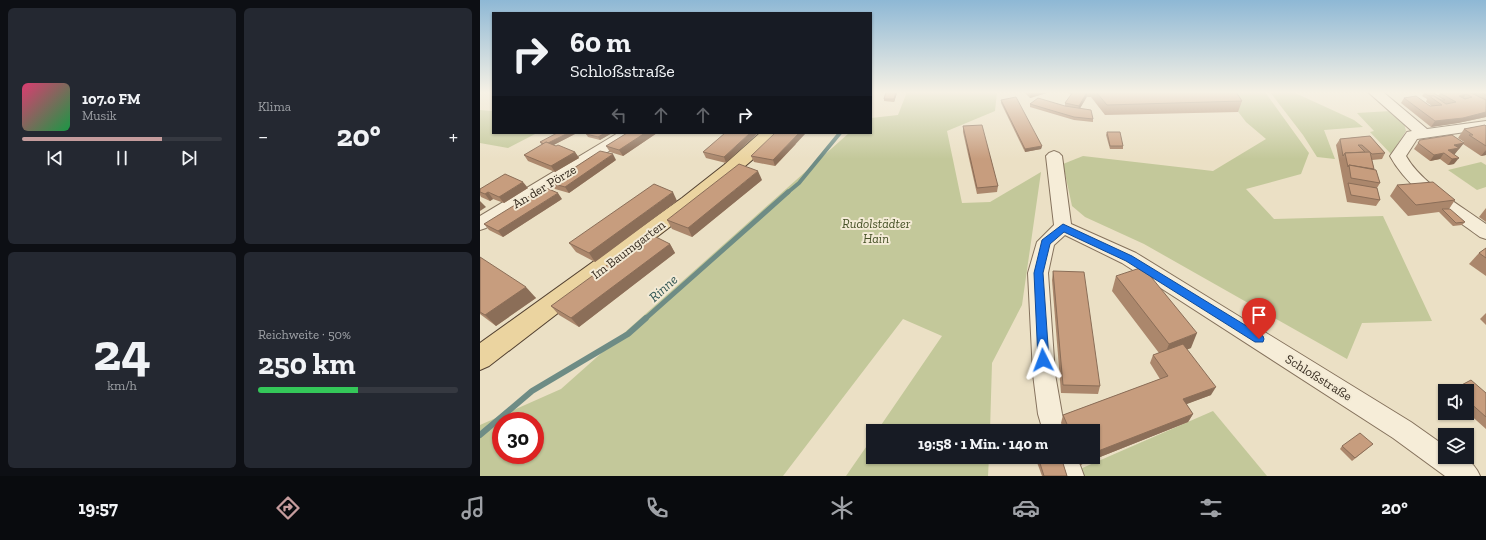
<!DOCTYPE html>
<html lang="de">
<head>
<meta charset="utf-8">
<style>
	:root { --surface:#171b24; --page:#242831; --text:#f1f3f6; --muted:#9ea1a6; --line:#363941; --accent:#c59c9d }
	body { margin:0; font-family:"Zilla Slab",serif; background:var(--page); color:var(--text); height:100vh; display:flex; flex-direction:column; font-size:15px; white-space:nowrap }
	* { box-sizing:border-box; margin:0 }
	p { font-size:13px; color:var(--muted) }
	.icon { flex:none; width:22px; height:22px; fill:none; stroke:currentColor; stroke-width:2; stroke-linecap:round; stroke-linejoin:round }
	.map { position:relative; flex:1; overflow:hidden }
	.panel { display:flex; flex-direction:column; gap:8px; padding:8px; background:#0d0f14; width:480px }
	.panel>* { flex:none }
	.hud { position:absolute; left:12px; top:12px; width:380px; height:122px; border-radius:0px; box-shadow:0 1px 3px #0004; background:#171b24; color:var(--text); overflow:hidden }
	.controls { position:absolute; left:958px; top:384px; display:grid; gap:8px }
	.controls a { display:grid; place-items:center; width:36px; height:36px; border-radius:0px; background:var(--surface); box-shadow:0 1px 3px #0004; font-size:20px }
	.speed { position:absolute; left:12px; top:412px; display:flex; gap:8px; font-size:20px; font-weight:700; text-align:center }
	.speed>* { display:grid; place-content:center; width:52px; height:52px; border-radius:50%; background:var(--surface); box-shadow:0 1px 3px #0004; line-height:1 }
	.speed .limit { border:6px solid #d22; background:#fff; color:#111 }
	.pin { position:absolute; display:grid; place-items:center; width:34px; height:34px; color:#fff; margin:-41px -17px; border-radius:50% 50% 50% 0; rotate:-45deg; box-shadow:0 0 4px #0007 }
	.pin .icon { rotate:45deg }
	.me { position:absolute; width:44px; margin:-22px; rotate:357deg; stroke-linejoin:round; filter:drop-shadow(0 0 3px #0008) }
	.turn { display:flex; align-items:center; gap:14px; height:84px; padding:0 12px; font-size:18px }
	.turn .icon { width:52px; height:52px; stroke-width:2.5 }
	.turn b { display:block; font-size:28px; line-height:34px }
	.lanes { display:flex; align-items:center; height:38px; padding:0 12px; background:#0003; justify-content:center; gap:20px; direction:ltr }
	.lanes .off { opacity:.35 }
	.big { font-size:30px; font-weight:700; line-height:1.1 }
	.panel .tile { flex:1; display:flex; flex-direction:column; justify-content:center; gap:6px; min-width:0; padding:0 14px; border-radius:6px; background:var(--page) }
	.panel .dial { align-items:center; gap:0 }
	.dial b { font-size:52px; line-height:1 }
	.song { display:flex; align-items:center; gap:12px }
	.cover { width:48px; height:48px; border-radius:6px; background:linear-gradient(135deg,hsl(340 70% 55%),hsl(140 70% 35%)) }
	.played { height:4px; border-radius:2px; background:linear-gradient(90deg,var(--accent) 70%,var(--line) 70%) }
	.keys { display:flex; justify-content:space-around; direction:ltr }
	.heat { display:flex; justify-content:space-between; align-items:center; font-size:22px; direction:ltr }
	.charge { height:6px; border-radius:3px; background:linear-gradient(90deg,#34c759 50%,var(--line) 0) }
	.panel .tiles { flex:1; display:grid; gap:8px; grid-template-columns:repeat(2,1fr) }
	.trip { position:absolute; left:386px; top:424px; width:234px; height:40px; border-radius:0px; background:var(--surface); box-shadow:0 1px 3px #0004; font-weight:700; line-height:40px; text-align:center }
	.menu { display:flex; height:64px; justify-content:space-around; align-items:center; background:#090b0e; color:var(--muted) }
	.menu .icon { width:28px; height:28px }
	.menu .active { color:var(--accent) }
	.menu b { font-size:18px; color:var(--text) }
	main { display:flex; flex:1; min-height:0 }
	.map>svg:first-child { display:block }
	.green { fill:#c3c89a; fill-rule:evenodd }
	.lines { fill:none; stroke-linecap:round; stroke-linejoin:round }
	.stream-far2 { stroke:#6e8c85; stroke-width:4 }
	.stream-far1 { stroke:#6e8c85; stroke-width:5 }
	.stream { stroke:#6e8c85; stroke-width:6 }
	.street-casing { stroke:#85725d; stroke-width:2 }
	.primary-casing { stroke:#534131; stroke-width:2 }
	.street { fill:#f6edd8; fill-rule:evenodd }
	.primary { fill:#ebd4a0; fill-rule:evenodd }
	.wall { fill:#ab876c }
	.shaded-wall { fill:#8b6e58 }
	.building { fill:#c79d7e; stroke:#8b6e58; fill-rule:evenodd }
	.route { fill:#1a73e8; stroke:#114b97 }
	.labels { text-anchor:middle; stroke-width:4; stroke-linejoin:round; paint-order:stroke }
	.street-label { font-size:13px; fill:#362b1f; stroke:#f3ead5 }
	.park-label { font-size:13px; font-style:italic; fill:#465127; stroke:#f3ead5 }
	.water-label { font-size:14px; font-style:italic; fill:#305553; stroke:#f3ead5 }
</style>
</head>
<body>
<main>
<section class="panel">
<div class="tiles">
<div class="tile">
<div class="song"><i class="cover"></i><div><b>107.0 FM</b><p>Musik</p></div></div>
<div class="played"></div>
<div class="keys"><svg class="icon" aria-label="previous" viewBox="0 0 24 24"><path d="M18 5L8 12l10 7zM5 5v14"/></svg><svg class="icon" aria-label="pause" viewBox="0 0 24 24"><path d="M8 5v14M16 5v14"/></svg><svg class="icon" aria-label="next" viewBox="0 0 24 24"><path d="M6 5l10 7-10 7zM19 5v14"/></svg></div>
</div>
<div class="tile"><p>Klima</p>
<div class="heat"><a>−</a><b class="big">20°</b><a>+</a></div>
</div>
<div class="tile dial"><b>24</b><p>km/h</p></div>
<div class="tile"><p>Reichweite · 50%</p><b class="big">250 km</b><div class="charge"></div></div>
</div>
</section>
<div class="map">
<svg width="1006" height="476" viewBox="0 0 1006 476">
	<rect width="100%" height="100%" fill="#ebe0c5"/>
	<g class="green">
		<path d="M427 92H517L515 111 467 131 482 203 510 202 561 172 542 305 512 363 510 431H397L462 336 423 319 303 476H0V425L81 389 369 133H391V118L418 115ZM21 421H55V455H21Z"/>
		<path d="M743 92H785L829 153 821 174 766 189 794 219 903 216 952 321 882 323 867 359 664 244 605 217 592 206 583 164 603 156 733 171 786 139 766 122Z"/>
		<path d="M790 92H813L874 120 883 127 844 130 855 159 837 157 823 135Z"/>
		<path d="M0 110 13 111V133H57L28 148 0 143Z"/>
		<path d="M911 111 924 123 926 131 911 154 890 132 894 131 877 113Z"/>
		<path d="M1001 162 1006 165V187L997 190 968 170Z"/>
		<path d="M733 411 787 476H602L600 469Z"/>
		<path d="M393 437V457H509L508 476H366Z"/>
	</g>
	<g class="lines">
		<path class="stream-far2" d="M307 193 319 183 360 133"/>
		<path class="stream-far1" d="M165 319 308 192"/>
		<path class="stream" d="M0 435 52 391 148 334 166 318"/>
		<g class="street-casing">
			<g id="street">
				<path d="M888 92H903L947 129 1006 121V129L937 139 926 156C941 183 981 206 1006 224V239L1000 237C969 214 929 191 910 156L927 132 932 131Z"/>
				<path d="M138 133H155L153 136 6 228 0 230V216Z"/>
				<path d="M574 151 579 153 582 156 591 224 656 253 931 422 965 446V457C982 457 993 459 1000 476H965L913 438 642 263 585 235 574 245 568 273 575 374 582 414 587 431H563L558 414 553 374 548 273 557 242 574 225 566 156 569 153Z"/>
				<path d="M571 457H597L604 476H578Z"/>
			</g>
		</g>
		<g class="primary-casing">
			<path id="primary" d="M280 133H299L271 161 230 196 9 366 0 370V343L202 198 244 165Z"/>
		</g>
		<use href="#street" class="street"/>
		<use href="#primary" class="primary"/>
	</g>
	<g class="wall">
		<path d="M544 92H570L550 98Z"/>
		<path d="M585 92H756L762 101 758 112 625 115 611 97H607L600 108 613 119V122L594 120 550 107V104L585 106V103L591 94Z"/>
		<path d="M965 92H1006V117L978 123 951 127 921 103 924 98 950 106H952L946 102 947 99 942 96 944 93 958 96 960 93Z"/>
		<path d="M417 93 414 102 404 101V99Z"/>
		<path d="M521 100 562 146 561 149 545 152 521 103Z"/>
		<path d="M1006 125V155L1001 156 983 144 979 149 978 150 974 155V164L968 165 960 159 950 161 934 149 940 140 983 143 984 142 978 138 984 129Z"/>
		<path d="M483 126 518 186 517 192 497 194 483 132Z"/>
		<path d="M627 132 643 146V149H630L626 135Z"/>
		<path d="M132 133 120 140 108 137 106 134Z"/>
		<path d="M147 133H177L143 156 130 152 126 146Z"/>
		<path d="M245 133 246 163 226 158 223 152Z"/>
		<path d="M95 134 73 145 95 152 99 158 75 172 48 161 44 155 62 145 60 142Z"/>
		<path d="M890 136 905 153 902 159 892 160 894 169 900 183 897 188 900 200 896 206 867 202 856 145 860 139Z"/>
		<path d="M316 144 295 166 274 162 271 156Z"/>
		<path d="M136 160 89 193 75 189 71 183Z"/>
		<path d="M282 180 212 237 192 229 187 220Z"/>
		<path d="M917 185 975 200 969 209 985 222 982 225 973 226 959 212 928 216 910 196Z"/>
		<path d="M48 188 24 203 13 199 10 201 1 197 0 195V189Z"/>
		<path d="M82 199 23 237 9 230 4 224Z"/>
		<path d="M197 201 115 262 96 252 89 243Z"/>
		<path d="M1006 208V222L999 217Z"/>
		<path d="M190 244 195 253 99 327 79 315 71 306Z"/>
		<path d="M1006 248V276L989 264 999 253Z"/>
		<path d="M0 257 56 298 16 326 0 314Z"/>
		<path d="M573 271 620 386 618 394 581 393 572 280Z"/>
		<path d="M636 276 711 348 707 349 731 395 706 404 713 414 708 422 600 465 597 457H613V431H585L581 423 583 415 680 379 670 363 673 355 679 353 632 291Z"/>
		<path d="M1006 313V325L1000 319Z"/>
		<path d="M974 389 1006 393V429L987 412V391H971Z"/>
		<path d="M893 444 872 461 860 449 862 446Z"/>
		<path d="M555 457H581L587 476H562Z"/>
	</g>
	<g class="shaded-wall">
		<path d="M416 92H417V93L414 102V99Z"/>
		<path d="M551 92H570L550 98Z"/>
		<path d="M607 92 606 98 598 112 599 106Z"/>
		<path d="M995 92H998L995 97 991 98Z"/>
		<path d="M986 94 982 100 975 102 979 96Z"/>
		<path d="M1006 112V117L978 123 951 127 955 121Z"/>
		<path d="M88 133H94L95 134 68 148 66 144Z"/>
		<path d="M125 133H132L120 140 118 137Z"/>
		<path d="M165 133H177L143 156 139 150Z"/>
		<path d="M270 133H278L246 163 244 157Z"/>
		<path d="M319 133H326L295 166 293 160Z"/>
		<path d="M984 143 979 149 978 150 974 155 967 156 968 150 974 145Z"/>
		<path d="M562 146 561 149 545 152V149Z"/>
		<path d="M1006 150V155L1001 156Z"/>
		<path d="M95 152 99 158 75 172 71 166Z"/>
		<path d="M964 153 960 159 950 161 954 155Z"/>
		<path d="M133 154 136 160 89 193 85 187Z"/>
		<path d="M979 158 974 164 968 165 972 159Z"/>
		<path d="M278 171 282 180 212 237 208 228Z"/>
		<path d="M43 182 48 188 24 203 19 197Z"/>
		<path d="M8 192 13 199 10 201 5 194Z"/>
		<path d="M193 192 197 201 115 262 109 253Z"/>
		<path d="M78 193 82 199 23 237 18 231Z"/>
		<path d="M0 201 6 207 0 211Z"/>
		<path d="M190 244 195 253 99 327 91 318Z"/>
		<path d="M46 287 56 298 16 326 5 315Z"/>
		<path d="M717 333 711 348 683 359 689 344Z"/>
		<path d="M736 387 731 395 699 407 703 399Z"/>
		<path d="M713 414 708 422 600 465 603 457H613V453Z"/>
	</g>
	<g class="building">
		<path d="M406 92H416L414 99H404Z"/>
		<path d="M593 92H607L599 106 585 103Z"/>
		<path d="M616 92H756L762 101 627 105Z"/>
		<path d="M952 92 965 100H961L954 96H949L944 93Z"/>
		<path d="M965 92H989L1006 100V112L983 118 955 121 924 98 936 96 950 106 962 105 949 96H954L966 104 976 102 960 93ZM986 94 992 97 985 99 979 96Z"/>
		<path d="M1000 92H1006V95Z"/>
		<path d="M536 97 562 146 545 149 521 100Z"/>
		<path d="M558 98 585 106 611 110 613 119 594 117 550 104Z"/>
		<path d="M502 125 518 186 497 188 483 126Z"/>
		<path d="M1005 125 1006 126V146L989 135H993L984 129Z"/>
		<path d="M627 132H640L643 146H630Z"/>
		<path d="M77 133H88L68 143 66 142 64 144 60 142Z"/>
		<path d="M107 133H125L118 137 106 134Z"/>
		<path d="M147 133H165L139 150 126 146Z"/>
		<path d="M245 133H270L244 157 223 152Z"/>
		<path d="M295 133H319L293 160 271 156Z"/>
		<path d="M972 135 984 143 974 145 979 148 968 150 979 158 972 159 964 153 954 155 938 143 940 140Z"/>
		<path d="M890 136 905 153 892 154 882 145H878L885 152 865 153 863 156 860 139Z"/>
		<path d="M66 142 76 146 78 145 95 152 71 166 44 155Z"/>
		<path d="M120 151 133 154 85 187 71 183Z"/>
		<path d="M890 152 894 169 869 165 868 167 865 153Z"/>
		<path d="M259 164 278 171 208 228 187 220Z"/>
		<path d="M869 165 896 170 900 183 871 178Z"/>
		<path d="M25 174 43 182 19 197 8 192 5 194 0 192V189Z"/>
		<path d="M953 182 975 200 936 205 917 185Z"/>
		<path d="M868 183 897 188 900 200 871 195Z"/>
		<path d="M174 184 193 192 109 253 89 243Z"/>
		<path d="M64 187 78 193 18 231 4 224Z"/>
		<path d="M962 209H970L985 222 976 223Z"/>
		<path d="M170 234 190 244 91 318 71 306Z"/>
		<path d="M1006 248V258L999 253Z"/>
		<path d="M0 257 46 287 5 315 0 312Z"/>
		<path d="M663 267 717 333 689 344 636 276Z"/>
		<path d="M573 271 604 272 620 386 583 385Z"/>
		<path d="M703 344 736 387 703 399 713 414 613 453V431H590L583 415 688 376 673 355Z"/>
		<path d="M991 380 1006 393V417L987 400V391H977L974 389Z"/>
		<path d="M880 433 893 444 875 458 862 446Z"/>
		<path d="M558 457H581L587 476H564Z"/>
	</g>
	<linearGradient id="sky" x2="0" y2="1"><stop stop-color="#8eb8d5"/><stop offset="0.58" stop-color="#f6f1e5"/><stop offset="1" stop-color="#f6f1e5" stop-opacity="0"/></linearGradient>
	<rect width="1006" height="159" fill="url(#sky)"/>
	<path class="route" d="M583 224 652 256 783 336 784 339 783 342H775L646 261 584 232 570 244 563 273 569 360 567 363 563 365 559 363 558 360 554 273 562 240Z"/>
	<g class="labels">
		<g class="street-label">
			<text transform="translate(64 186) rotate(-31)" y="5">An der Pörze</text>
			<text transform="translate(148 249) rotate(-37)" y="5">Im Baumgarten</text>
			<text transform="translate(839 377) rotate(32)" y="5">Schloßstraße</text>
		</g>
		<g class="park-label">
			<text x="396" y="228">Rudolstädter<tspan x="396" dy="15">Hain</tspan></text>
		</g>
		<g class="water-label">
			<text transform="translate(183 288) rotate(-42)" y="5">Rinne</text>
		</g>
	</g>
</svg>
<div class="controls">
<a><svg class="icon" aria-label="sound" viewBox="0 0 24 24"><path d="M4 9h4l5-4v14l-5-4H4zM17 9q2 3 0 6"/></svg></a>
<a><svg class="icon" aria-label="layers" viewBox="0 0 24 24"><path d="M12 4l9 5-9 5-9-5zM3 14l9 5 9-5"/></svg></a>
</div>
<div class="speed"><div class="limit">30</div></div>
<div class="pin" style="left:779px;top:339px;background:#d93025"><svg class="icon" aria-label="arrive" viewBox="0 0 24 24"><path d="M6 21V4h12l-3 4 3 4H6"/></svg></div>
<svg class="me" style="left:563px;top:360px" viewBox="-20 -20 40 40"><path d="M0-17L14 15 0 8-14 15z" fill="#1a73e8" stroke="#fff" stroke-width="4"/></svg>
<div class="trip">19:58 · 1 Min. · 140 m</div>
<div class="hud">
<div class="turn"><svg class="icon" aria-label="right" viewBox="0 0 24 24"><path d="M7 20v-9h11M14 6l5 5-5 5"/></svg><div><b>60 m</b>Schloßstraße</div></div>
<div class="lanes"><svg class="icon off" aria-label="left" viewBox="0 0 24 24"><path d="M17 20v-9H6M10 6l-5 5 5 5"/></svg><svg class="icon off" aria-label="ahead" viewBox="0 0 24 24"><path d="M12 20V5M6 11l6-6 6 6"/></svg><svg class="icon off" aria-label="ahead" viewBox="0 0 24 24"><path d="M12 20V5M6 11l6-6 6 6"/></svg><svg class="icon" aria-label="right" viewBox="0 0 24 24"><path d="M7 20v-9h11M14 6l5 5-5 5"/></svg></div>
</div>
</div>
</main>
<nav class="menu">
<b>19:57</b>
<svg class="icon active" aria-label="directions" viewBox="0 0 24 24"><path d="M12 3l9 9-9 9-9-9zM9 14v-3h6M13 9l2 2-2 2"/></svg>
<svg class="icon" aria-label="music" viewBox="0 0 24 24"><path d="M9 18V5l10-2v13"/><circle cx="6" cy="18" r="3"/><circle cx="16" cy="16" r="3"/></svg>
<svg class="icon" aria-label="phone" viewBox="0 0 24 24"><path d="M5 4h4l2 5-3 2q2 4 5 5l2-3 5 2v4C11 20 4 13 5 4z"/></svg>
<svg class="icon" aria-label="climate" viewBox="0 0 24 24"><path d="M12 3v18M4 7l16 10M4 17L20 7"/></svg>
<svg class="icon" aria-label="car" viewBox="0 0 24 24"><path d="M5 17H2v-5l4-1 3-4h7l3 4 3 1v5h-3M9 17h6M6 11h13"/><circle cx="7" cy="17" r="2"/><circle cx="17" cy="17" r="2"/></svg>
<svg class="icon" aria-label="filters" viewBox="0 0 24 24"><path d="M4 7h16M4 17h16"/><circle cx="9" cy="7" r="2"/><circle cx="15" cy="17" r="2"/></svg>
<b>20°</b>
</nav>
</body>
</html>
